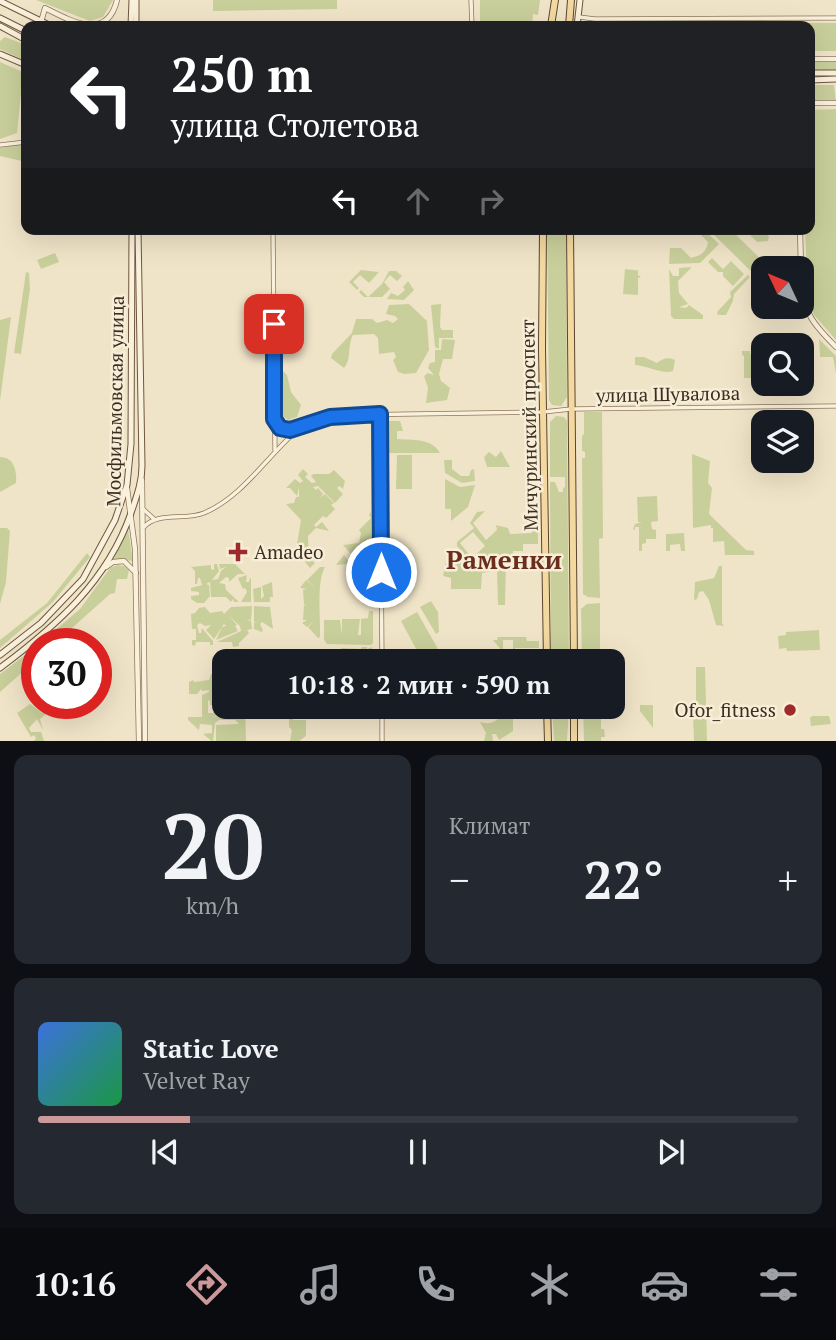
<!DOCTYPE html>
<html lang="ru">
<head>
<meta charset="utf-8">
<style>
	:root { --surface:#171b24; --page:#242831; --text:#f1f3f6; --muted:#9ea1a6; --line:#363941; --accent:#cc999b }
	body { margin:0; font-family:"PT Serif",serif; background:var(--page); color:var(--text); height:100vh; display:flex; flex-direction:column; font-size:26px; white-space:nowrap }
	* { box-sizing:border-box; margin:0 }
	p { font-size:23px; color:var(--muted) }
	.icon { flex:none; width:38px; height:38px; fill:none; stroke:currentColor; stroke-width:2; stroke-linecap:round; stroke-linejoin:round }
	.map { position:relative; height:741px; overflow:hidden }
	.panel { display:flex; flex-direction:column; gap:14px; padding:14px; background:#0d0f14; flex:1 }
	.panel>* { flex:none }
	.banner { position:absolute; left:21px; top:21px; width:794px; height:214px; border-radius:14px; box-shadow:0 7px 28px #0002; background:#202124; color:#fff; overflow:hidden }
	.needle { width:46px; rotate:314deg }
	.tools { position:absolute; left:751px; top:256px; display:grid; gap:14px }
	.tools a { display:grid; place-items:center; width:63px; height:63px; border-radius:14px; background:var(--surface); box-shadow:0 7px 28px #0002; font-size:35px }
	.speed { position:absolute; left:21px; top:628px; display:flex; gap:14px; font-size:35px; font-weight:700; text-align:center }
	.speed>* { display:grid; place-content:center; width:91px; height:91px; border-radius:50%; background:var(--surface); box-shadow:0 7px 28px #0002; line-height:1 }
	.speed .limit { border:10px solid #d22; background:#fff; color:#111 }
	.pin { position:absolute; display:grid; place-items:center; width:60px; height:60px; color:#fff; margin:-30px; border-radius:14px; box-shadow:0 4px 10px #0006 }
	.me { position:absolute; width:77px; margin:-38px; rotate:0deg; stroke-linejoin:round; filter:drop-shadow(0 0 5px #0008) }
	.turn { display:flex; align-items:center; gap:24px; height:147px; padding:0 35px; font-size:32px }
	.turn .icon { width:91px; height:91px; stroke-width:2.5 }
	.turn b { display:block; font-size:49px; line-height:60px }
	.lanes { display:flex; align-items:center; height:66px; padding:0 35px; background:#0003; justify-content:center; gap:35px; direction:ltr }
	.lanes .off { opacity:.35 }
	.big { font-size:52px; font-weight:600; line-height:1.1 }
	.panel .tile { flex:1; display:flex; flex-direction:column; justify-content:center; gap:10px; min-width:0; padding:0 24px; border-radius:14px; background:var(--page) }
	.panel .dial { align-items:center; gap:0 }
	.dial b { font-size:91px; line-height:1 }
	.song { display:flex; align-items:center; gap:21px }
	.cover { width:84px; height:84px; border-radius:10px; background:linear-gradient(135deg,hsl(220 70% 55%),hsl(140 70% 35%)) }
	.played { height:7px; border-radius:4px; background:linear-gradient(90deg,var(--accent) 20%,var(--line) 20%) }
	.keys { display:flex; justify-content:space-around; direction:ltr }
	.heat { display:flex; justify-content:space-between; align-items:center; font-size:38px; direction:ltr }
	.panel .tiles { flex:1; display:grid; gap:14px; grid-template-columns:1fr 1fr }
	.tile:last-child { grid-column:span 2 }
	.trip { position:absolute; left:212px; top:649px; width:413px; height:70px; border-radius:14px; background:var(--surface); box-shadow:0 7px 28px #0002; font-weight:600; line-height:70px; text-align:center }
	.tab-bar { display:flex; height:112px; justify-content:space-around; align-items:center; background:#090b0e; color:var(--muted) }
	.tab-bar .icon { width:49px; height:49px }
	.tab-bar .current { color:var(--accent) }
	.tab-bar b { font-size:32px; color:var(--text) }
	.map>svg:first-child { display:block }
	.green { fill:#c9cf9b; fill-rule:evenodd }
	.lines { fill:none; stroke-linecap:round; stroke-linejoin:round }
	.minor-casing { stroke:#8d765c; stroke-width:5 }
	.tertiary-casing { stroke:#8d765c; stroke-width:6 }
	.secondary-casing { stroke:#6f573f; stroke-width:7 }
	.primary-casing { stroke:#5b4430; stroke-width:8 }
	.minor { stroke:#faf1dc; stroke-width:3.5 }
	.tertiary { stroke:#faf1dc; stroke-width:4.5 }
	.secondary { stroke:#faf1dc; stroke-width:5 }
	.primary { stroke:#f3d9a0; stroke-width:6 }
	.route-casing { stroke:#114b97; stroke-width:18 }
	.route { stroke:#1a73e8; stroke-width:12 }
	.poi-dot { fill:#9e2a2b; stroke:#f7eed8; stroke-width:2.5 }
	.labels { text-anchor:middle; stroke-width:5; stroke-linejoin:round; paint-order:stroke }
	.street-label { font-size:19px; fill:#3d2e20; stroke:#f7eed8 }
	.poi-label { font-size:19px; fill:#3d2e20; stroke:#f7eed8; text-anchor:start }
	.district-label { font-size:26px; font-weight:bold; fill:#6b2e1e; stroke:#f7eed8 }
</style>
</head>
<body>
<div class="map">
<svg width="836" height="742" viewBox="0 0 836 742">
	<rect width="100%" height="100%" fill="#f0e4c8"/>
	<g class="green">
		<path d="M36 0H113L103 17 90 21Z"/>
		<path d="M213 0H337V9L213 11Z"/>
		<path d="M480 0H540L538 15 533 14 532 26H480Z"/>
		<path d="M685 22 836 23V51H810V26H685Z"/>
		<path d="M5 37 26 45V61L0 49V41Z"/>
		<rect x="810" y="61" width="26" height="9"/>
		<path d="M0 62 23 72 17 133 0 139Z"/>
		<path d="M810 85H834L836 102 810 101Z"/>
		<path d="M836 109V340L814 315 808 300 805 229H810V110Z"/>
		<path d="M26 143V162L0 156V148Z"/>
		<path d="M547 229H566L567 397 561 406 552 405 549 400Z"/>
		<path d="M708 229H730L770 268H763V283Z"/>
		<path d="M744 229H765V234L769 236 768 241 757 242Z"/>
		<path d="M704 230 719 244 700 263 669 264 670 248H681L691 258C701 255 706 253 708 242L701 235Z"/>
		<path d="M55 253 59 262 41 269 37 260Z"/>
		<path d="M712 258 723 269 731 261 744 274 733 286 723 276V272H718L708 262Z"/>
		<path d="M692 267 678 281 679 293 688 304 679 307 686 308 689 305 703 315V319H674L671 316 669 269 673 276H679V268Z"/>
		<path d="M625 269 641 271H638V275L641 277 638 278V295L623 294Z"/>
		<path d="M361 270 379 272 369 283 360 275 353 282 359 288 357 290 349 282Z"/>
		<path d="M389 271H396L402 276 397 281 390 275 384 282 390 289 382 297H364L359 292 361 290 368 297 382 284Z"/>
		<path d="M26 272 29 273 30 289 21 354 14 353Z"/>
		<path d="M748 275 750 277 734 294 733 301 726 315H718L717 312 731 297 730 292Z"/>
		<path d="M408 281 414 290 404 300 387 299 391 293 398 296 405 290 403 287Z"/>
		<path d="M409 304 427 321 429 350 416 373 404 374 398 372 393 360 396 357 394 352 379 354 378 338 374 334 353 335C347 346 352 359 344 368L331 358 332 354 352 333 356 319H372L377 323 387 320 393 323 398 319 395 316 386 314 389 305Z"/>
		<path d="M441 304 440 327 442 330H453V338H439V349L435 347 431 305Z"/>
		<path d="M11 317 0 401V320Z"/>
		<path d="M442 339 455 340 452 359H443L439 374 441 381 450 388 447 400 426 403 428 388 424 376 428 373 434 375 428 368 430 363 435 362V350H441Z"/>
		<path d="M819 339 836 356V374L833 357H820Z"/>
		<path d="M742 351H750V354H763V378H744V356L742 355Z"/>
		<path d="M635 357H644L657 363C663 358 668 357 675 360L673 371C664 375 648 366 635 365Z"/>
		<path d="M279 367 287 375 291 392 301 405 297 417 288 420 280 414Z"/>
		<path d="M584 412H602L603 538 599 539 600 598 588 597 583 594 582 458H585V452L582 451V436L584 434Z"/>
		<path d="M556 416 564 417 567 421 569 661H551L550 482H555L559 492H563V488L565 487V477H550V422Z"/>
		<path d="M385 421H400L403 431H397V439C412 440 432 438 440 453H389L386 446Z"/>
		<path d="M501 451 510 467H487L484 457 489 452 496 457Z"/>
		<path d="M692 454 710 461 708 483 712 488 709 514 746 550 754 551V555H725L724 541 713 542V528H711V525L693 528Z"/>
		<path d="M397 455H412V489H396Z"/>
		<path d="M0 457C14 457 17 471 16 483L0 492Z"/>
		<path d="M444 460H452V469L461 476H469L471 470 474 469 475 481 462 483 445 473Z"/>
		<path d="M303 469 308 474 305 477 312 483 316 482 311 476 313 474H329L334 470 345 481 343 489 339 486 337 488 343 494 335 503 318 486 313 487 316 490 318 488 323 494 320 498 325 494 334 503 331 505 335 509 326 518 323 516 314 525 316 527 322 522 329 531 316 528 308 536 309 558 315 563 310 568 305 562 307 560 296 550 301 520 286 504 294 503 296 497H299V487L297 496 290 488H286L295 479 300 483 303 481 298 475Z"/>
		<path d="M445 479 460 487 475 485 468 507 451 521V509H445Z"/>
		<path d="M657 496 658 521 651 522 652 529 656 530V539H646V543L642 544V551H639V527H635V530L633 529 635 524 642 522H638L637 497Z"/>
		<path d="M371 511 372 562 336 565 344 555 350 563 351 554 343 545 359 543 361 533 359 530 371 518 369 515Z"/>
		<path d="M485 511 473 523 486 540 497 530 496 525 508 528 510 534 532 533 533 514 538 520V544H523V551H513V561L506 562 505 605H498L497 570 482 573 481 589H451V578L443 576 446 562H451L458 566 451 560 449 550 451 549 459 563 475 561 469 560 457 546V542L474 528 470 523 477 512ZM473 532 485 546 472 558 460 543Z"/>
		<path d="M0 528H7L10 531 6 582 0 604Z"/>
		<path d="M128 529 133 561 114 559Z"/>
		<path d="M684 533 685 551H681L680 544 670 545V551H666V534Z"/>
		<path d="M87 553 90 557 53 602 0 648V640L47 603Z"/>
		<path d="M214 564H217L219 571 212 580 218 579 221 571 226 567 220 569 219 564H235L245 574H238L229 582V578L226 577 219 583 225 584 226 590 239 602H234L233 599 231 602 226 597H211L210 582 206 584 209 585 210 596 204 603H197L191 599V596L199 595V592L191 591V588L202 585 200 578H198L197 584H195V571L191 567 211 565V569L214 570Z"/>
		<path d="M118 565 124 566 129 570 127 579H117L115 593 110 594 54 644H39L80 609 110 568Z"/>
		<path d="M373 566V593H362L361 567Z"/>
		<path d="M719 566H722V623L724 626 716 625 709 600 703 591 699 592 697 599 694 600 695 582 714 578Z"/>
		<path d="M320 567H325C316 583 321 618 320 637L318 638 308 627 315 620 307 627 302 623 307 620H303L304 605 306 606 304 604 303 590 307 589 300 588 306 580 316 588 307 580Z"/>
		<path d="M247 575 246 582H249L250 578 251 579V602H241L247 592 245 588 243 589 238 578Z"/>
		<path d="M272 582 273 597H270V602H254L253 589 261 587V599L264 596 262 586Z"/>
		<path d="M431 601 438 612 439 632 436 634 420 607Z"/>
		<path d="M600 603V661H582L581 609 587 604Z"/>
		<path d="M252 606 251 620 246 619 251 621 252 629 247 630 249 633 239 643V646L233 647 232 642H217L241 631 240 626 229 616 237 625 235 626 238 631 216 640 222 627 226 626 224 624 214 639 206 630 211 625 205 626 200 623 197 625 199 633H201L202 628 213 641V645H210V642H196L195 646 192 645V640H196V629H192L191 614 195 613 199 608 205 607 210 613 222 611 224 614 231 607Z"/>
		<path d="M254 606 270 607 273 629 262 622 260 624 263 630 262 632 254 629V622L257 624 254 621Z"/>
		<path d="M369 611H373V643L371 645 327 644 324 640V620H340L342 635V619H360L358 635H361V619L368 618Z"/>
		<path d="M417 612 438 649 421 658 401 621Z"/>
		<path d="M819 630 820 650 787 651 786 648 779 649 778 636 786 635V632Z"/>
		<path d="M498 637H526L527 641H539V648H515L514 657 523 658V661H509V652L513 651V640H503V652L493 640H497Z"/>
		<path d="M37 646V659L0 692V674Z"/>
		<path d="M362 647H367V649L372 647 373 661H346V654L341 648 361 649Z"/>
		<path d="M696 667H705L707 741H694L693 713 696 711Z"/>
		<path d="M211 674H224V704L210 705V701L208 700V713H213V706H219L220 710 224 709V716L210 717H236L235 707H245L246 741H216V725L239 724 235 720H219L215 723 213 742 203 734 212 733V725L200 724 199 730 188 720V717H202V695L209 692V690L202 691 201 689 197 694H189V682L193 680 194 682 209 680Z"/>
		<path d="M30 704 42 713 53 704H57L40 719 43 730 37 719 29 728 31 732H41L44 741H34L36 738 34 735 31 737 17 713Z"/>
		<path d="M640 705H653V728L640 711Z"/>
		<path d="M552 707H569L567 741H554Z"/>
		<path d="M583 707H601V729H604L605 737H601V741H584Z"/>
		<path d="M502 713 513 714V731L499 740 496 734H492L493 741H484L486 733 480 722C490 725 498 722 502 713Z"/>
		<path d="M289 716 294 720H306V736L299 741H290L292 730 289 727Z"/>
		<path d="M812 716H829L831 724 811 726 810 718Z"/>
	</g>
	<g class="lines">
		<g class="minor-casing">
			<g id="minor">
				<path d="M471 0 472 26"/>
				<path d="M579 17 595 19 836 18"/>
				<path d="M0 145 26 142"/>
				<path d="M273 229 275 450"/>
				<path d="M380 414 382 662"/>
				<path d="M276 424 283 430 300 428"/>
				<path d="M143 509 154 519"/>
				<path d="M143 528C157 511 184 521 204 513 240 498 264 461 292 435L302 427 323 419 346 415 543 412 571 409 836 406"/>
				<path d="M382 707V742"/>
			</g>
		</g>
		<g class="tertiary-casing">
			<g id="tertiary">
				<path d="M41 22 45 8C71 21 107 42 117 0"/>
				<path d="M810 59H836"/>
				<path d="M810 103H836"/>
				<path d="M800 229 801 268"/>
				<path d="M802 281C803 313 814 325 836 347"/>
				<path d="M142 480 145 742"/>
				<path d="M127 488 135 549 139 742"/>
				<path d="M106 567 113 562 124 561 136 573"/>
			</g>
		</g>
		<g class="secondary-casing">
			<g id="secondary">
				<path d="M136 0V26"/>
				<path d="M0 1 51 26"/>
				<path d="M0 18 26 31"/>
				<path d="M0 26 26 40"/>
				<path d="M131 26 132 0"/>
				<path d="M577 26 580 0"/>
				<path d="M0 54 26 65"/>
				<path d="M810 73H836"/>
				<path d="M810 80 836 79"/>
				<path d="M0 655 41 623 83 579 115 520 127 485 131 444 132 229"/>
				<path d="M0 668C56 626 107 582 131 513 136 498 142 483 142 466L138 229"/>
			</g>
		</g>
		<g class="primary-casing">
			<g id="primary">
				<path d="M551 26 555 0"/>
				<path d="M569 26 571 0"/>
				<path d="M543 229 542 348 547 662"/>
				<path d="M570 229 574 662"/>
				<path d="M547 707 548 742"/>
				<path d="M574 707V742"/>
			</g>
		</g>
		<use href="#minor" class="minor"/>
		<use href="#tertiary" class="tertiary"/>
		<use href="#secondary" class="secondary"/>
		<use href="#primary" class="primary"/>
	</g>
	<g class="lines">
		<g class="route-casing">
			<path id="route" d="M274 324V419L280 428 290 430 330 417 380 414 381 572"/>
		</g>
		<use href="#route" class="route"/>
	</g>
	<g class="poi-dot">
		<path d="M234.5 541.5h7v7h7v7h-7v7h-7v-7h-7v-7h7z"/>
		<circle cx="790" cy="710" r="7"/>
	</g>
	<g class="labels">
		<g class="street-label">
			<text transform="translate(668 394) rotate(-1)" y="7">улица Шувалова</text>
			<text transform="translate(115 401) rotate(-89)" y="7">Мосфильмовская улица</text>
			<text transform="translate(529 425) rotate(-91)" y="7">Мичуринский проспект</text>
		</g>
		<g class="poi-label">
			<text x="254" y="559">Amadeo</text>
			<text x="776" y="717" text-anchor="end">Ofor_fitness</text>
		</g>
		<g class="district-label">
			<text x="504" y="569">Раменки</text>
		</g>
	</g>
</svg>
<div class="tools">
<a><svg class="needle" viewBox="-14 -14 28 28"><path d="M0-13l5 13h-10z" fill="#e53935"/><path d="M0 13l5-13h-10z" fill="#9ea1a6"/></svg></a>
<a><svg class="icon" aria-label="search" viewBox="0 0 24 24"><circle cx="10" cy="10" r="6"/><path d="M15 15l6 6"/></svg></a>
<a><svg class="icon" aria-label="layers" viewBox="0 0 24 24"><path d="M12 4l9 5-9 5-9-5zM3 14l9 5 9-5"/></svg></a>
</div>
<div class="speed"><div class="limit">30</div></div>
<div class="pin" style="left:274px;top:324px;background:#d93025"><svg class="icon" aria-label="arrive" viewBox="0 0 24 24"><path d="M6 21V4h12l-3 4 3 4H6"/></svg></div>
<svg class="me" style="left:381px;top:572px" viewBox="-20 -20 40 40"><circle r="17" fill="#1a73e8" stroke="#fff" stroke-width="3"/><path d="M0-11L8 9 0 5-8 9z" fill="#fff"/></svg>
<div class="trip">10:18 · 2 мин · 590 m</div>
<div class="banner">
<div class="turn"><svg class="icon" aria-label="left" viewBox="0 0 24 24"><path d="M17 20v-9H6M10 6l-5 5 5 5"/></svg><div><b>250 m</b>улица Столетова</div></div>
<div class="lanes"><svg class="icon" aria-label="left" viewBox="0 0 24 24"><path d="M17 20v-9H6M10 6l-5 5 5 5"/></svg><svg class="icon off" aria-label="ahead" viewBox="0 0 24 24"><path d="M12 20V5M6 11l6-6 6 6"/></svg><svg class="icon off" aria-label="right" viewBox="0 0 24 24"><path d="M7 20v-9h11M14 6l5 5-5 5"/></svg></div>
</div>
</div>
<section class="panel">
<div class="tiles">
<div class="tile dial"><b>20</b><p>km/h</p></div>
<div class="tile"><p>Климат</p>
<div class="heat"><a>−</a><b class="big">22°</b><a>+</a></div>
</div>
<div class="tile">
<div class="song"><i class="cover"></i><div><b>Static Love</b><p>Velvet Ray</p></div></div>
<div class="played"></div>
<div class="keys"><svg class="icon" aria-label="previous" viewBox="0 0 24 24"><path d="M18 5L8 12l10 7zM5 5v14"/></svg><svg class="icon" aria-label="pause" viewBox="0 0 24 24"><path d="M8 5v14M16 5v14"/></svg><svg class="icon" aria-label="next" viewBox="0 0 24 24"><path d="M6 5l10 7-10 7zM19 5v14"/></svg></div>
</div>
</div>
</section>
<nav class="tab-bar">
<b>10:16</b>
<svg class="icon current" aria-label="directions" viewBox="0 0 24 24"><path d="M12 3l9 9-9 9-9-9zM9 14v-3h6M13 9l2 2-2 2"/></svg>
<svg class="icon" aria-label="music" viewBox="0 0 24 24"><path d="M9 18V5l10-2v13"/><circle cx="6" cy="18" r="3"/><circle cx="16" cy="16" r="3"/></svg>
<svg class="icon" aria-label="phone" viewBox="0 0 24 24"><path d="M5 4h4l2 5-3 2q2 4 5 5l2-3 5 2v4C11 20 4 13 5 4z"/></svg>
<svg class="icon" aria-label="climate" viewBox="0 0 24 24"><path d="M12 3v18M4 7l16 10M4 17L20 7"/></svg>
<svg class="icon" aria-label="car" viewBox="0 0 24 24"><path d="M5 17H2v-5l4-1 3-4h7l3 4 3 1v5h-3M9 17h6M6 11h13"/><circle cx="7" cy="17" r="2"/><circle cx="17" cy="17" r="2"/></svg>
<svg class="icon" aria-label="filters" viewBox="0 0 24 24"><path d="M4 7h16M4 17h16"/><circle cx="9" cy="7" r="2"/><circle cx="15" cy="17" r="2"/></svg>
</nav>
</body>
</html>
